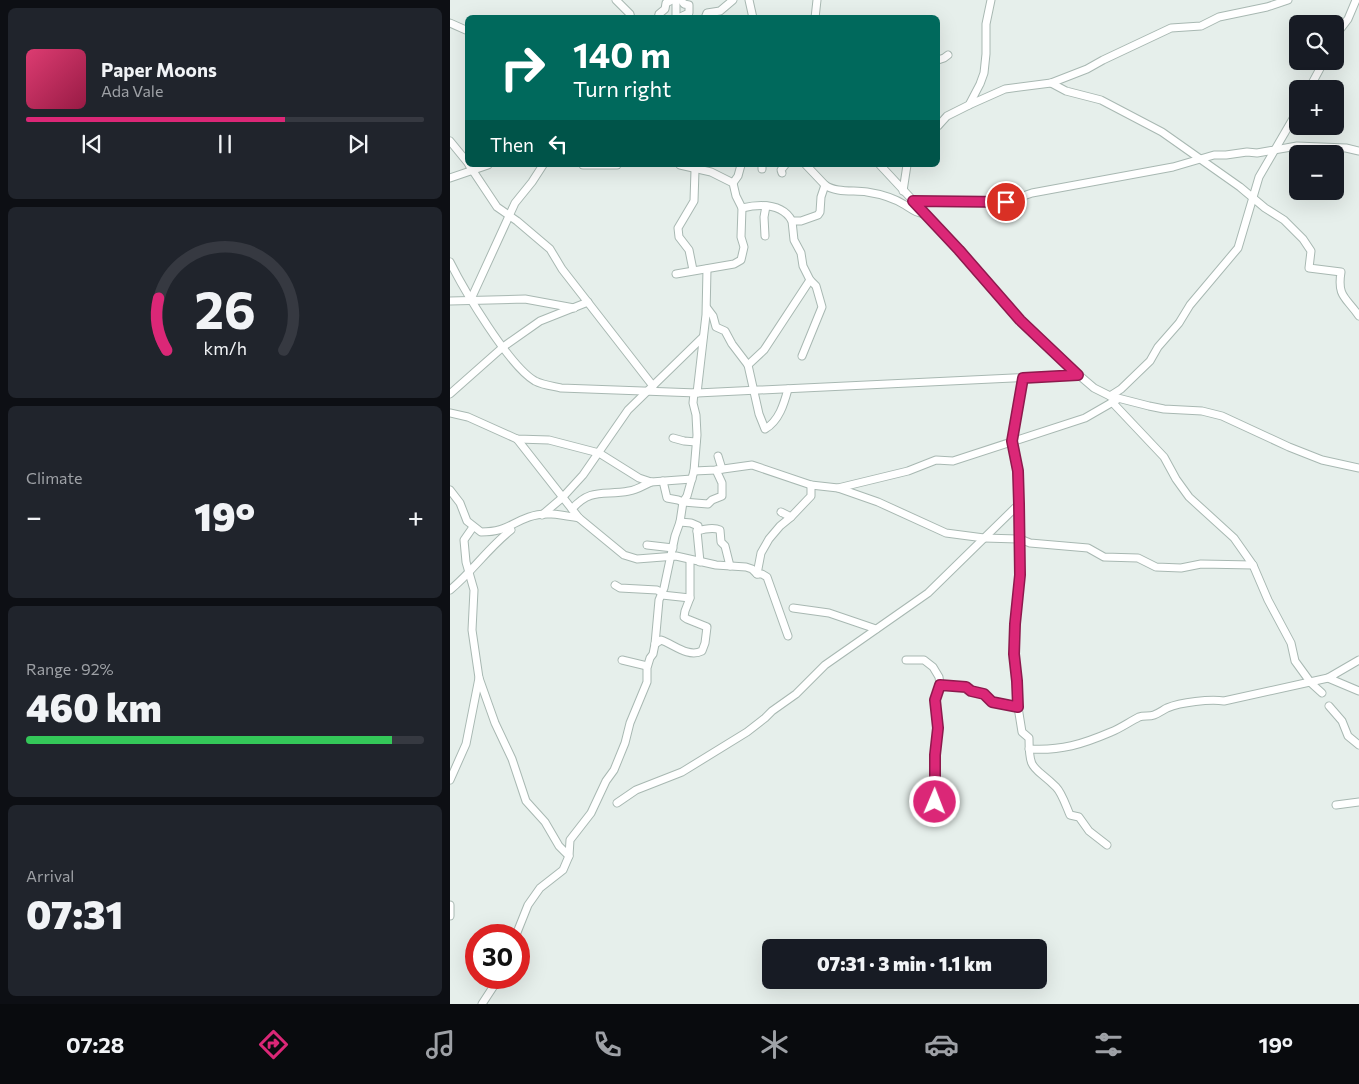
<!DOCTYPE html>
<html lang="en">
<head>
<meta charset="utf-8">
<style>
	:root { --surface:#171b24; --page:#20242c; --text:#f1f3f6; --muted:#9ea1a6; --line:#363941; --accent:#db2777 }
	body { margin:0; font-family:Commissioner,sans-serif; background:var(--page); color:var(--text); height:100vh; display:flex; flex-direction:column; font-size:19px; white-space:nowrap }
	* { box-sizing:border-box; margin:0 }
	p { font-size:16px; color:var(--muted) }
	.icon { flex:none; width:28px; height:28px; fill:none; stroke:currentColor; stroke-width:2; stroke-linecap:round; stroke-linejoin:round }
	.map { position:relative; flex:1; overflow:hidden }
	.panel { display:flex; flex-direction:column; gap:8px; padding:8px; background:#0d0f14; width:450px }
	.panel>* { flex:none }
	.top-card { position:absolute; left:15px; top:15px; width:475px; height:152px; border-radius:8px; box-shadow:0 5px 20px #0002; background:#00695c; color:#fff; overflow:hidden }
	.fabs { position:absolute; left:839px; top:15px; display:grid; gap:10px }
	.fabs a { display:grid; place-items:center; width:55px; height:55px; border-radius:8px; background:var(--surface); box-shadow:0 5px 20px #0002; font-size:25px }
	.speed { position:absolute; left:15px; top:924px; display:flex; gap:10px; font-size:25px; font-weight:700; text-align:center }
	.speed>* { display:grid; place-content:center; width:65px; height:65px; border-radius:50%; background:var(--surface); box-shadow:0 5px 20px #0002; line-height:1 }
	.speed .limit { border:8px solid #d22; background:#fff; color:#111 }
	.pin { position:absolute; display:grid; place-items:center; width:42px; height:42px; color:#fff; margin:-21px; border:2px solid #fff; border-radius:50%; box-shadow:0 1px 5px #0007 }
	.me { position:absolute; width:55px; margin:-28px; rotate:1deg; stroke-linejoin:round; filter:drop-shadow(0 0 4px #0008) }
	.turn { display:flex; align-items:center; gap:18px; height:105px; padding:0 25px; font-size:22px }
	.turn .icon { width:65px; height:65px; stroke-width:2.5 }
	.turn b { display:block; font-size:35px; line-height:42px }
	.then { display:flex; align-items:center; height:48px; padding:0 25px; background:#0003; gap:10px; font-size:19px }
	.big { font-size:38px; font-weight:800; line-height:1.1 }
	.panel .card { flex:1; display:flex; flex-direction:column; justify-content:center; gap:8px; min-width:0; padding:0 18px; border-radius:8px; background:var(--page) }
	.panel .dial { align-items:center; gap:0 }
	.dial svg { height:130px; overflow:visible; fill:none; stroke:var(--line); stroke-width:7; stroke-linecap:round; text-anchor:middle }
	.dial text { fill:var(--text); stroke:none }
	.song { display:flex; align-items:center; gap:15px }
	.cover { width:60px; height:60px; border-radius:8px; background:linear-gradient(135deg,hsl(340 70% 55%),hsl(340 70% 35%)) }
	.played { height:5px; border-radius:2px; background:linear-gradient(90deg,var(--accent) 65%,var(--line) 65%) }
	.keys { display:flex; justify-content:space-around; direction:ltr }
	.heat { display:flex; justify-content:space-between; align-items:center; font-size:28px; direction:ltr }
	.charge { height:8px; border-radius:4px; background:linear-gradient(90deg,#34c759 92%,var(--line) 0) }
	.trip { position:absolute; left:312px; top:939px; width:285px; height:50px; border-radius:8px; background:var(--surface); box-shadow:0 5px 20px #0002; font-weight:800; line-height:50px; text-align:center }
	.menu { display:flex; height:80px; justify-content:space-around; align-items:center; background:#090b0e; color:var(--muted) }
	.menu .icon { width:35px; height:35px }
	.menu .on { color:var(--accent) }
	.menu b { font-size:22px; color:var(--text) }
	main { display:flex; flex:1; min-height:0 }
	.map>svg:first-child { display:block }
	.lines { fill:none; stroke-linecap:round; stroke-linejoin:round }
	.minor-casing { stroke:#a8b8b2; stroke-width:9 }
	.minor { stroke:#fff; stroke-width:7 }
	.route-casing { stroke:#8e194d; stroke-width:12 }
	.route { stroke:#db2777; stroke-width:9 }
</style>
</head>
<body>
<main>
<section class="panel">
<div class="card">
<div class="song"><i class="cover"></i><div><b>Paper Moons</b><p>Ada Vale</p></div></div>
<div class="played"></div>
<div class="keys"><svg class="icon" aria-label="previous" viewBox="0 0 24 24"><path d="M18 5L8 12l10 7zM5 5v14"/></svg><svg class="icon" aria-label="pause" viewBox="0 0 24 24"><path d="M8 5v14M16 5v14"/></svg><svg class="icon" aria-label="next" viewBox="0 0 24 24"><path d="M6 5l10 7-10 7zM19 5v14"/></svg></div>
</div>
<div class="card dial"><svg viewBox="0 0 100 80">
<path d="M14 69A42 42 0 1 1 86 69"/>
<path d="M14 69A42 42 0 0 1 9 37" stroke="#db2777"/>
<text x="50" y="56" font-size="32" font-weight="700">26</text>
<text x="50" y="72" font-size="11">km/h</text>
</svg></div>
<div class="card"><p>Climate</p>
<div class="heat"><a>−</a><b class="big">19°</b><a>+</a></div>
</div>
<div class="card"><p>Range · 92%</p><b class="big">460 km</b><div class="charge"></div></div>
<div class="card"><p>Arrival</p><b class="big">07:31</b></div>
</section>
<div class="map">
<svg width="909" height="1004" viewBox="0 0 909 1004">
	<rect width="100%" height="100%" fill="#e6efeb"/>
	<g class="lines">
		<g class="minor-casing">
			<g id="minor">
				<path d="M166 0 180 14 181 18"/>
				<path d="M299 0 303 18"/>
				<path d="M208 18 209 14 215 9 216 3 222 0"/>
				<path d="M226 18V0"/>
				<path d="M228 18 239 13V5L234 4 231 0"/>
				<path d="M255 18 257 13 270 11 283 0"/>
				<path d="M365 18 367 0"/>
				<path d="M0 23 18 31"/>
				<path d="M885 36 898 19 906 0"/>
				<path d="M488 60 494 58 498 55"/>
				<path d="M601 83 616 91 651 100 712 132 790 187 815 208 834 220 853 239 861 251 859 268 891 272C887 297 896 297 909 316"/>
				<path d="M859 89 874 61"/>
				<path d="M519 105 555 89 601 83 637 69 653 60 721 28 751 26 769 17 817 7 838 0"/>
				<path d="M488 126 497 116 519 105 530 84 534 73 536 54V24L541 0"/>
				<path d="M0 141 18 163"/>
				<path d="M19 165 47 207 67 221 100 249 112 269 203 386"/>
				<path d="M133 165H167"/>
				<path d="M312 165V169"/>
				<path d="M356 165 375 185"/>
				<path d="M430 165 509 250 570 320 609 358 644 388 660 396 699 406 714 409 752 411 772 416 839 447 872 460 909 468"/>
				<path d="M332 173 331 170 335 165"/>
				<path d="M0 178 38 165"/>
				<path d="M283 183 288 176 291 165"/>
				<path d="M453 191 457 165"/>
				<path d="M463 201 556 202 582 193 723 167 764 155H776L797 152 807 153 847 146 896 148 909 151"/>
				<path d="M292 208C310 204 332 203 342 221H351L368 215 370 212 371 197 375 185C386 193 404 190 417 192 430 194 444 198 455 205 463 210 466 213 476 214"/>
				<path d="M342 221 344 240 351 253 353 266 360 280 366 286 372 307 352 356"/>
				<path d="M315 236 314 217 316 206"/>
				<path d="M0 262C14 290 59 366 85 381 93 385 102 386 111 388L247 393 628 375"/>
				<path d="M243 270 239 250 229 237 228 228 244 201 245 170"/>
				<path d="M226 274 284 264 291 260 294 247 291 237 292 208 286 196 283 183 261 172 230 165"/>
				<path d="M21 299 65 203 82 182 93 165"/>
				<path d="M0 301 75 299 124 308"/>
				<path d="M257 308 263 316 266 327 275 331 282 344 298 365 309 414 315 429C329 421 334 404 338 389"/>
				<path d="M298 365 314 350 360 280"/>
				<path d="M573 378 562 441 567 471 570 541V575L565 624 564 653 567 681 568 707 572 732 579 738C579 773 584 765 606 787 612 793 616 806 620 815L629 817 639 831 657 845"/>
				<path d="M247 393 256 315 257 269"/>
				<path d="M0 394 53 347 90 321 138 302"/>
				<path d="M660 396 671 389 700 361 708 347 729 323 740 305 788 248 809 177 848 110"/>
				<path d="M662 402 714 457 726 479 739 497 784 538 803 565 818 600 841 643 845 661 861 683 872 693"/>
				<path d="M0 413 18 417 67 439 99 440 149 453 189 478 201 482 242 479"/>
				<path d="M223 438 234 441 246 442"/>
				<path d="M67 439 129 518 174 555 187 559 226 556 266 565 296 567 302 569 307 574H312L317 577 338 636"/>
				<path d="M268 456 272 469"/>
				<path d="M244 471 266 470 302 465 361 485 388 488 458 471 486 460 503 461 635 418 668 399"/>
				<path d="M213 481 217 498 228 500 233 502 258 504 262 500 272 496V483L266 470"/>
				<path d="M388 488 428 502 496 533 534 538 570 539 580 543 638 548 654 557 688 558 706 567 731 568 751 564 803 565"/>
				<path d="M0 490 10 503 17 521 31 532C56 532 59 524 79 517 95 511 112 515 129 518"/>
				<path d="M122 509C141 487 155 496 179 491 187 490 194 485 201 482"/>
				<path d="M331 512 341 517"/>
				<path d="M92 515 112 498 133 475 178 410 253 337"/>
				<path d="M230 522 241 523 248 526 247 531C254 529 264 527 270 530L271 542 275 546 280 566"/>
				<path d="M23 527 14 540 16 562 24 590 22 630 29 678 45 723 62 759 76 801 95 822 109 846 119 856"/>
				<path d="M247 531 250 562"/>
				<path d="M197 545 223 548"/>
				<path d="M307 574 311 553 319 539 330 526 341 517 361 496V485"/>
				<path d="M165 585 170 588 207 590 212 593"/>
				<path d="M0 590C22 572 38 548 61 530"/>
				<path d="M212 595 240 598"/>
				<path d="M343 608 379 613 426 629"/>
				<path d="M205 644 211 640C223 644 238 658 252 651L255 643 257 627 237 619 234 617 235 611 240 598V560"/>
				<path d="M172 660 197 666"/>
				<path d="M456 660H474L483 667 489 677 490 685 485 700 488 729 485 755V812"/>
				<path d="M909 660 878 678 909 691"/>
				<path d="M490 685 516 687 521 691 534 694 542 702 568 707"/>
				<path d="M879 706 892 721 898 736 909 745"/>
				<path d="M579 749C611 751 633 744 661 732 671 728 679 722 689 717 694 715 699 717 704 715 709 713 713 710 717 708 731 702 760 699 774 701L878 678"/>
				<path d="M0 780 16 744 29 678"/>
				<path d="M167 803 186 790 232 772 297 732 315 718 322 711 346 694 375 665 478 593 569 504"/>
				<path d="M886 805 909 802"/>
				<path d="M0 905V916"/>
				<path d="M66 935 78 905 90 888 113 870 119 856 120 840 141 813 156 781 164 770 175 743 180 723 197 682V668L200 658 203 654 205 644 209 600 214 588 225 536 230 522 233 502 237 496 244 471 247 435 246 415 243 403 244 393"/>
				<path d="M32 1004 49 978"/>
			</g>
		</g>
		<use href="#minor" class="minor"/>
	</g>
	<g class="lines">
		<g class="route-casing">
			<path id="route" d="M485 802V755L488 728 485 700 490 685 516 687 521 691 534 694 542 702 568 707 567 681 564 654 565 624 570 575 569 504 568 471 562 441 573 378 628 375 570 320 509 250 463 201 556 202"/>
		</g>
		<use href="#route" class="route"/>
	</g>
</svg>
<div class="fabs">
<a><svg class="icon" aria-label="search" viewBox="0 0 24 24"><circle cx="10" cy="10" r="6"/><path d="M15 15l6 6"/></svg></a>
<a>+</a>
<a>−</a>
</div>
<div class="speed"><div class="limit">30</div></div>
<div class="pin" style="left:556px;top:202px;background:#d93025"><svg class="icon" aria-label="arrive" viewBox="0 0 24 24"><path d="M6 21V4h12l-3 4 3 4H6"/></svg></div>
<svg class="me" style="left:485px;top:802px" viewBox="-20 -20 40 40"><circle r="17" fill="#db2777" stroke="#fff" stroke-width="3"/><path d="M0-11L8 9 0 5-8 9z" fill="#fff"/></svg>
<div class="trip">07:31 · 3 min · 1.1 km</div>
<div class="top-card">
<div class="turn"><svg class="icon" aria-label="right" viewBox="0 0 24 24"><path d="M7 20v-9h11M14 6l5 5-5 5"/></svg><div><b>140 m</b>Turn right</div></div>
<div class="then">Then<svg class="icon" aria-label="left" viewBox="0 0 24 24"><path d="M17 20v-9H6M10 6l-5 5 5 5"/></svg></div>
</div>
</div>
</main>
<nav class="menu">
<b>07:28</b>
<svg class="icon on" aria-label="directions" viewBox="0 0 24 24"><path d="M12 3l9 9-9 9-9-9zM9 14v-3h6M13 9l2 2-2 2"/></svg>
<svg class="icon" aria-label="music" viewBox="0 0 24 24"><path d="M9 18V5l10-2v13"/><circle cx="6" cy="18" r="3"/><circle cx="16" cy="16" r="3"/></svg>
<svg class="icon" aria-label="phone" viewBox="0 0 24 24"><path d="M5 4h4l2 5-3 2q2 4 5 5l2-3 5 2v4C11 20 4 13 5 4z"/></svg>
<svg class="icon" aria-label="climate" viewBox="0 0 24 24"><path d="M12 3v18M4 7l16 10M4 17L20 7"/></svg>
<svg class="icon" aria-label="car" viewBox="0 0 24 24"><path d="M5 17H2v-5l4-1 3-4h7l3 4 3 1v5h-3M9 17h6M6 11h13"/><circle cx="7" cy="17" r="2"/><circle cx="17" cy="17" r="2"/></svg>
<svg class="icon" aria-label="filters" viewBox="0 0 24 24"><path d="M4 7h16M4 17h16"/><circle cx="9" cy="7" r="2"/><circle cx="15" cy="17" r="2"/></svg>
<b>19°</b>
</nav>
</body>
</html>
